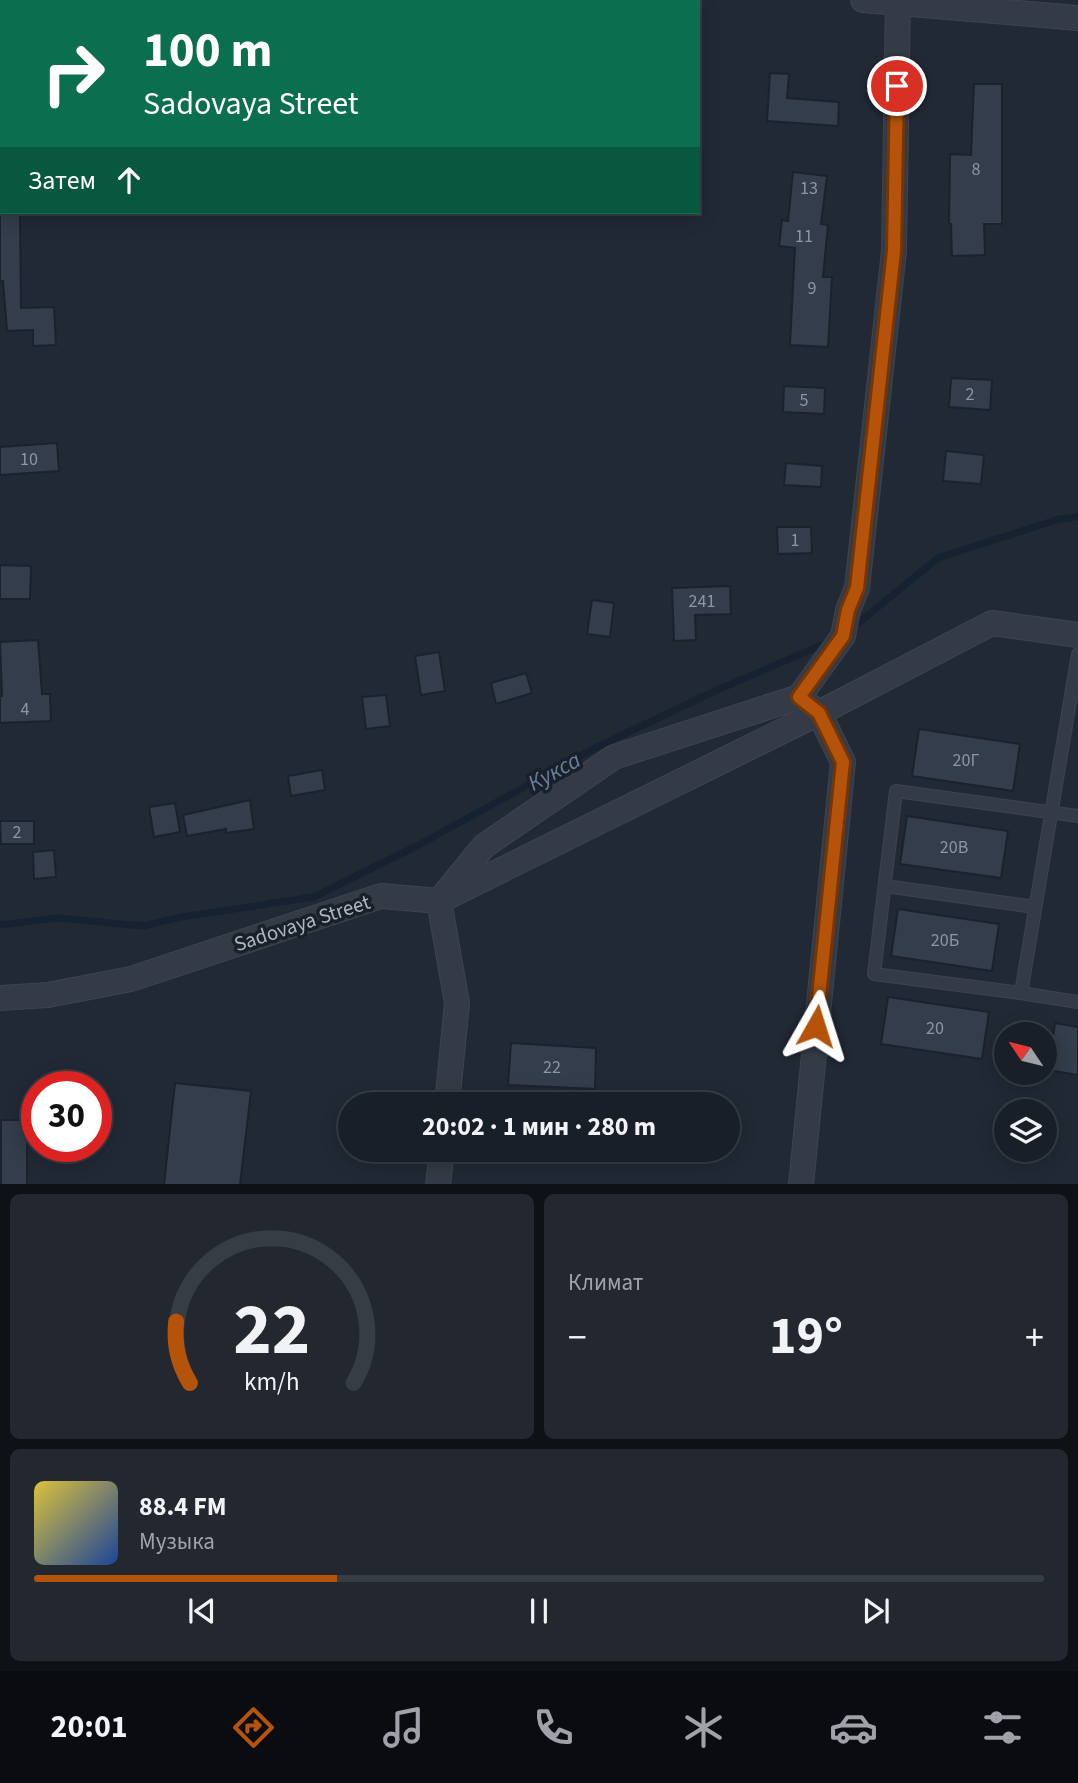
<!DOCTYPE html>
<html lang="ru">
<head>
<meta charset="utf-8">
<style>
	:root { --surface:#191f28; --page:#222730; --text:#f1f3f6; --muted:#9fa2a8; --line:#373d45; --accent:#b45309 }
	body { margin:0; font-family:"Source Sans 3",sans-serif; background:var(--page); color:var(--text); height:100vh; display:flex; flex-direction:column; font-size:26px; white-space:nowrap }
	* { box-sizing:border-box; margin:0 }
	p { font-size:23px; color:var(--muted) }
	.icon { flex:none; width:38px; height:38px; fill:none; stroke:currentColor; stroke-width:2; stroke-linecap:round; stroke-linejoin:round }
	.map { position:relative; height:1184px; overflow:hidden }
	.sheet { display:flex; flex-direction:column; gap:10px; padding:10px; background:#0e1116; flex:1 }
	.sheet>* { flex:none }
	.banner { position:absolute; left:0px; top:0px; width:700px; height:214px; box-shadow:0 4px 18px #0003,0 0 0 2px var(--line); background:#0b6e4f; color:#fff; overflow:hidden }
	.needle { width:46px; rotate:305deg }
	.fabs { position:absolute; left:994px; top:1022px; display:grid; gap:14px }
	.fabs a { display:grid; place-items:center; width:63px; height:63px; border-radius:50%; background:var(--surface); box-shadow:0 4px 18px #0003,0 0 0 2px var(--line); font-size:35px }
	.speed { position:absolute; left:21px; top:1071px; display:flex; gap:14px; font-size:35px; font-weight:700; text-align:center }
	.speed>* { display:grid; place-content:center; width:91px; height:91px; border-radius:50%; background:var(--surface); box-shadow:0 4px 18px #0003,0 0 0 2px var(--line); line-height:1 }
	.speed .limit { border:10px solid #d22; background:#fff; color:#111 }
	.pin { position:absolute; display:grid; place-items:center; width:60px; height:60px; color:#fff; margin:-30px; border:4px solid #fff; border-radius:50%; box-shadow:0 2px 7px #0007 }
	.me { position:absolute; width:77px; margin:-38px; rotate:6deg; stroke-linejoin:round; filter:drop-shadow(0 0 5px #0008) }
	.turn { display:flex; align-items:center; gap:24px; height:147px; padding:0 28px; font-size:32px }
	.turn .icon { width:91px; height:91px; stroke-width:2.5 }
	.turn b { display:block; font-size:49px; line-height:60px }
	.then { display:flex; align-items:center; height:66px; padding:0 28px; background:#0003; gap:14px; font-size:26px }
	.big { font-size:52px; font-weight:700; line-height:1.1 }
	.sheet .widget { flex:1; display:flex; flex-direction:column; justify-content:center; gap:10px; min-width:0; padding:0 24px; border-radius:10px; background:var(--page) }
	.sheet .dial { align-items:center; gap:0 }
	.dial svg { height:182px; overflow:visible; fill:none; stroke:var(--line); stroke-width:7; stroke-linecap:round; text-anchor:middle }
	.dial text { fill:var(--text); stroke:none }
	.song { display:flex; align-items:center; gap:21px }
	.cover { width:84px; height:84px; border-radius:10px; background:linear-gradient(135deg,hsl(50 70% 55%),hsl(220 70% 35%)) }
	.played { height:7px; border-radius:4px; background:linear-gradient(90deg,var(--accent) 30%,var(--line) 30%) }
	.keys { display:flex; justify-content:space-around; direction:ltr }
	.heat { display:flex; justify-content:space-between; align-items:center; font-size:38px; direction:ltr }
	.sheet .tiles { flex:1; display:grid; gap:10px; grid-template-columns:1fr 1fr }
	.widget:last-child { grid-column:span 2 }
	.trip { position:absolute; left:338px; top:1092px; width:402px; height:70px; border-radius:35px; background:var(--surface); box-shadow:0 4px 18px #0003,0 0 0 2px var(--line); font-weight:700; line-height:70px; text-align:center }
	.tab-bar { display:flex; height:112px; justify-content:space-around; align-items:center; background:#0a0c10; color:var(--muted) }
	.tab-bar .icon { width:49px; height:49px }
	.tab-bar .active { color:var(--accent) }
	.tab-bar b { font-size:32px; color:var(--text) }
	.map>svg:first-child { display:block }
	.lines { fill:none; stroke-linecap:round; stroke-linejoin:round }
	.stream { stroke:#162131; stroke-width:7 }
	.building { fill:#333d4b; stroke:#1c222c; stroke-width:2 }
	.lane-casing { stroke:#3e444f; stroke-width:14 }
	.street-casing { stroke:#3e444f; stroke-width:26 }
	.lane { stroke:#343b46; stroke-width:12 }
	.street { stroke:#343b46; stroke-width:24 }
	.route-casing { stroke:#753606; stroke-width:18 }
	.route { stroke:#b45309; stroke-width:12 }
	.labels { text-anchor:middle; stroke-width:7; stroke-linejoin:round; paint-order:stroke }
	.number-label { font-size:18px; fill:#8d96a2 }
	.street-label { font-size:21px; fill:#aeb6c2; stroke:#1a202a }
	.water-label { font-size:23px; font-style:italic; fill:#69809f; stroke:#1a202a }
</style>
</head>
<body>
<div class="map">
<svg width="1078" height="1185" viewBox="0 0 1078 1185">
	<rect width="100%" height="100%" fill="#212935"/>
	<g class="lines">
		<g class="stream">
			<path d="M851 629 938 558 1059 519 1078 517"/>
			<path d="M0 925 58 918 143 926 181 917 314 897 417 846 595 748 715 691 829 642"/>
		</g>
	</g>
	<g class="building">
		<path d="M770 73 789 74 787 98 839 102 838 126 767 121Z"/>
		<path d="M974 84H1002V224H984L985 255 952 256 951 224H949L950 154 971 155Z"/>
		<path d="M793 172 827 176 821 224 828 225 823 277H832L828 347 790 345 795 248 779 246 782 220 788 221Z"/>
		<path d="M0 212H20L21 308 54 307 56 345 33 346V330L7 331 3 281H0Z"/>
		<path d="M951 378 992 380 990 410 949 407Z"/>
		<path d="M784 386 825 388 824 414 783 412Z"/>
		<path d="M57 443 59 471 0 475V447Z"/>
		<path d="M946 451 984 455 981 484 943 481Z"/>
		<path d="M786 463 822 466 821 487 784 485Z"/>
		<path d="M777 527H811L812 553 778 554Z"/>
		<path d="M0 565 31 566 30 599H0Z"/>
		<path d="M730 586 731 614 695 615 696 640 674 641 672 588Z"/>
		<path d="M592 600 614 603 610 637 587 634Z"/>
		<path d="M38 640 42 694H50L51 721 0 723V696H2L0 642Z"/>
		<path d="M439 652 445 691 421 695 415 656Z"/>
		<path d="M526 673 532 693 496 704 491 683Z"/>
		<path d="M386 695 390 726 366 729 362 697Z"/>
		<path d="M919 729 1020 744 1013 791 912 776Z"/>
		<path d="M322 770 325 790 291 796 288 776Z"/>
		<path d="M250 800 254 829 226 833V829L187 836 183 815Z"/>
		<path d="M175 803 180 832 154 837 149 807Z"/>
		<path d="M907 816 1008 831 1001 878 900 864Z"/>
		<path d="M0 821H34V844H1Z"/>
		<path d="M54 850 56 877 34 879 33 852Z"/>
		<path d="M898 909 999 924 992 971 891 956Z"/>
		<path d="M888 997 989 1012 982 1059 881 1044Z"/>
		<path d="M1055 1023 1078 1027V1075L1048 1070Z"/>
		<path d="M511 1043 596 1048 595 1089 508 1085Z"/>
		<path d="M175 1083 251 1091 240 1185H164Z"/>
		<rect x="1" y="1120" width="26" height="65"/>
	</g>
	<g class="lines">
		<g class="lane-casing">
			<g id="lane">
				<path d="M1078 654 1021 993 874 974 896 791 1078 816"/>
				<path d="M885 886 1035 907"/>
				<path d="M1021 993 1078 1002"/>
			</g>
		</g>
		<g class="street-casing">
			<g id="street">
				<path d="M863 0 1078 18"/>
				<path d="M0 998 48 995 131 979 381 896 439 901 484 846 614 757 799 697 843 636 848 610 857 588 894 251 898 0"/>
				<path d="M447 1104 457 1003 439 901 819 713 992 623 1078 635"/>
				<path d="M438 1185 442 1150"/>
				<path d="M801 1185 843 762 819 713 807 704"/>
			</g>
		</g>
		<use href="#lane" class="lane"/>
		<use href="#street" class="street"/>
	</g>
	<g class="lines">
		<g class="route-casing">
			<path id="route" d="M816 1026 843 762 819 713 799 697 843 636 848 610 857 588 894 251 897 86"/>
		</g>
		<use href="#route" class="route"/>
	</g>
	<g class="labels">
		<g class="number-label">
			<text x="976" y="175">8</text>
			<text x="809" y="194">13</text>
			<text x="804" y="242">11</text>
			<text x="812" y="294">9</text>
			<text x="970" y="400">2</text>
			<text x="804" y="406">5</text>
			<text x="29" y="465">10</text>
			<text x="795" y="546">1</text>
			<text x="702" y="607">241</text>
			<text x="25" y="715">4</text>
			<text x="966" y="766">20Г</text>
			<text x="17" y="838">2</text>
			<text x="954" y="853">20В</text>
			<text x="945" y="946">20Б</text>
			<text x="935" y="1034">20</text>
			<text x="552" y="1073">22</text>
		</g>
		<g class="street-label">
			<text transform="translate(302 923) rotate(-18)" y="7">Sadovaya Street</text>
		</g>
		<g class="water-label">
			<text transform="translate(554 771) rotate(-29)" y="8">Кукса</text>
		</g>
	</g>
</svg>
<div class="fabs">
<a><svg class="needle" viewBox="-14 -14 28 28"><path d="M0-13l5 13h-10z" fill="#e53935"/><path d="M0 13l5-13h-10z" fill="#9fa2a8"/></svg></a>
<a><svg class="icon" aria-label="layers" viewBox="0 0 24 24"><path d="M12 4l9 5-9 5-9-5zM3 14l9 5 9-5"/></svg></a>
</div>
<div class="speed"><div class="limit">30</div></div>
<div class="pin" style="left:897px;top:86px;background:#d93025"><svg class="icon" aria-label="arrive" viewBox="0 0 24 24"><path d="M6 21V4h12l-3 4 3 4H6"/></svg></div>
<svg class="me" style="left:816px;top:1026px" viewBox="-20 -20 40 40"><path d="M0-17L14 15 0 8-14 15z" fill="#b45309" stroke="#fff" stroke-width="4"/></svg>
<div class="trip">20:02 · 1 мин · 280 m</div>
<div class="banner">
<div class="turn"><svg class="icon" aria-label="right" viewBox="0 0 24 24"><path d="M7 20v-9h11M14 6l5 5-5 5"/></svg><div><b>100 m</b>Sadovaya Street</div></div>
<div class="then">Затем<svg class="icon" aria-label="ahead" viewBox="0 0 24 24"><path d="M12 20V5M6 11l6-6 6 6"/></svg></div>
</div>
</div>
<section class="sheet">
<div class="tiles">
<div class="widget dial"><svg viewBox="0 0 100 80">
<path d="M14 69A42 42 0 1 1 86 69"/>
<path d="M14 69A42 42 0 0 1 8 42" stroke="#b45309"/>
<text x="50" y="56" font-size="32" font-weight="700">22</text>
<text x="50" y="72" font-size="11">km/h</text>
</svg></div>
<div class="widget"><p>Климат</p>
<div class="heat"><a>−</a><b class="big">19°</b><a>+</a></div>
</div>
<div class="widget">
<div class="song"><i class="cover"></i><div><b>88.4 FM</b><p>Музыка</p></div></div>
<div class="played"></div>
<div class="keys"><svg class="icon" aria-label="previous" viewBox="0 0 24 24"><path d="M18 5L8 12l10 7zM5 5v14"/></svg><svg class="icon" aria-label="pause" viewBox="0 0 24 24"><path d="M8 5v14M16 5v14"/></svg><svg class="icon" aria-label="next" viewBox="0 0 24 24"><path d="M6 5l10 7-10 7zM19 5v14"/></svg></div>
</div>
</div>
</section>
<nav class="tab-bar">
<b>20:01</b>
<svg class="icon active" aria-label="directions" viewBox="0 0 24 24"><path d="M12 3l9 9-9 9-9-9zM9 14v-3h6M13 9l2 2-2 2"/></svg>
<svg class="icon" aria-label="music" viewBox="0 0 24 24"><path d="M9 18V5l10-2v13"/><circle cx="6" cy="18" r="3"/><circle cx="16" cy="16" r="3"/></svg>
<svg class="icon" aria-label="phone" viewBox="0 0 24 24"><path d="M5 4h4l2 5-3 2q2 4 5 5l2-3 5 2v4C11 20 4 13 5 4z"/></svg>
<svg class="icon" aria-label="climate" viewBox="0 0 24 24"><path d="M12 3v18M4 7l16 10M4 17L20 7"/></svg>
<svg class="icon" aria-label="car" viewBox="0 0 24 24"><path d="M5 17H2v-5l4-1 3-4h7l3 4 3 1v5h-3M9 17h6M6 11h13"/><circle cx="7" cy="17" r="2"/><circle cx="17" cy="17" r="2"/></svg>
<svg class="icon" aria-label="filters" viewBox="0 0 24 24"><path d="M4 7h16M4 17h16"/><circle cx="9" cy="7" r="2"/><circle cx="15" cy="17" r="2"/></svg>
</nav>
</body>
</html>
